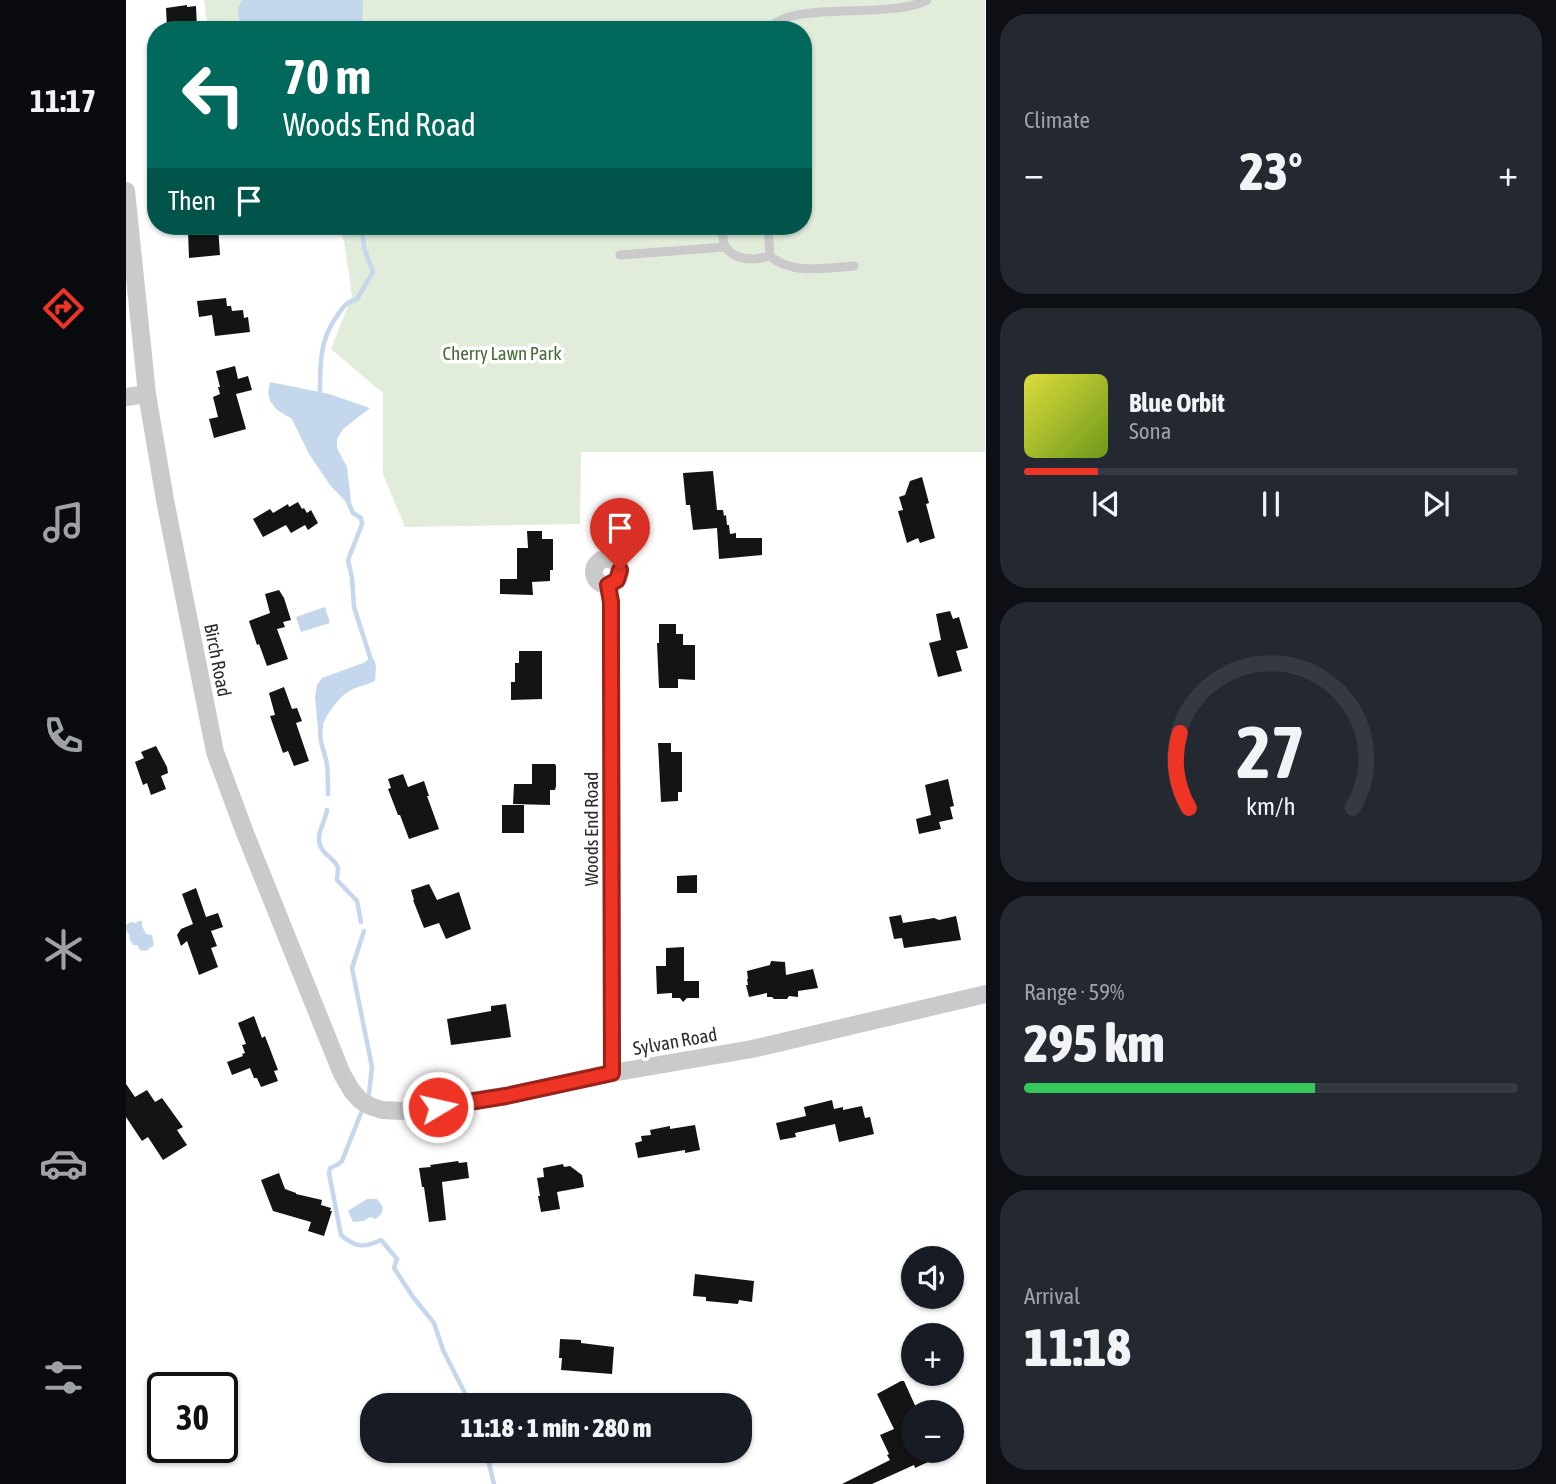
<!DOCTYPE html>
<html lang="en">
<head>
<meta charset="utf-8">
<style>
	:root { --surface:#171b24; --page:#242831; --text:#f1f3f6; --muted:#9ea1a6; --line:#363941; --accent:#ee3525 }
	body { margin:0; font-family:"Asap Condensed",sans-serif; background:var(--page); color:var(--text); height:100vh; display:flex; flex-direction:column; font-size:26px; white-space:nowrap }
	* { box-sizing:border-box; margin:0 }
	p { font-size:23px; color:var(--muted) }
	.icon { flex:none; width:38px; height:38px; fill:none; stroke:currentColor; stroke-width:2; stroke-linecap:round; stroke-linejoin:round }
	.map { position:relative; flex:1; overflow:hidden }
	.sheet { display:flex; flex-direction:column; gap:14px; padding:14px; background:#0d0f14; width:570px }
	.sheet>* { flex:none }
	.hud { position:absolute; left:21px; top:21px; width:665px; height:214px; border-radius:28px; box-shadow:0 2px 5px #0004; background:#00695c; color:#fff; overflow:hidden }
	.buttons { position:absolute; left:775px; top:1246px; display:grid; gap:14px }
	.buttons a { display:grid; place-items:center; width:63px; height:63px; border-radius:50%; background:var(--surface); box-shadow:0 2px 5px #0004; font-size:35px }
	.speed { position:absolute; left:21px; top:1372px; display:flex; gap:14px; font-size:35px; font-weight:700; text-align:center }
	.speed>* { display:grid; place-content:center; width:91px; height:91px; border-radius:50%; background:var(--surface); box-shadow:0 2px 5px #0004; line-height:1 }
	.speed .limit { border:4px solid #111; border-radius:10px; background:#fff; color:#111 }
	.pin { position:absolute; display:grid; place-items:center; width:60px; height:60px; color:#fff; margin:-72px -30px; border-radius:50% 50% 50% 0; rotate:-45deg; box-shadow:0 0 7px #0007 }
	.pin .icon { rotate:45deg }
	.me { position:absolute; width:77px; margin:-38px; rotate:81deg; stroke-linejoin:round; filter:drop-shadow(0 0 5px #0008) }
	.turn { display:flex; align-items:center; gap:24px; height:147px; padding:0 21px; font-size:32px }
	.turn .icon { width:91px; height:91px; stroke-width:2.5 }
	.turn b { display:block; font-size:49px; line-height:60px }
	.then { display:flex; align-items:center; height:66px; padding:0 21px; background:#0003; gap:14px; font-size:26px }
	.big { font-size:52px; font-weight:800; line-height:1.1 }
	.sheet .tile { flex:1; display:flex; flex-direction:column; justify-content:center; gap:10px; min-width:0; padding:0 24px; border-radius:28px; background:var(--page) }
	.sheet .dial { align-items:center; gap:0 }
	.dial svg { height:182px; overflow:visible; fill:none; stroke:var(--line); stroke-width:7; stroke-linecap:round; text-anchor:middle }
	.dial text { fill:var(--text); stroke:none }
	.song { display:flex; align-items:center; gap:21px }
	.cover { width:84px; height:84px; border-radius:10px; background:linear-gradient(135deg,hsl(60 70% 55%),hsl(80 70% 35%)) }
	.played { height:7px; border-radius:4px; background:linear-gradient(90deg,var(--accent) 15%,var(--line) 15%) }
	.keys { display:flex; justify-content:space-around; direction:ltr }
	.heat { display:flex; justify-content:space-between; align-items:center; font-size:38px; direction:ltr }
	.charge { height:10px; border-radius:5px; background:linear-gradient(90deg,#34c759 59%,var(--line) 0) }
	.trip { position:absolute; left:234px; top:1393px; width:392px; height:70px; border-radius:28px; background:var(--surface); box-shadow:0 2px 5px #0004; font-weight:800; line-height:70px; text-align:center }
	main { display:flex; flex:1; min-height:0 }
	.tabs { display:flex; flex-direction:column; width:126px; justify-content:space-around; align-items:center; background:#090b0e; color:var(--muted) }
	.tabs .icon { width:49px; height:49px }
	.tabs .current { color:var(--accent) }
	.tabs b { font-size:32px; color:var(--text) }
	.map>svg:first-child { display:block }
	.green { fill:#e1ecda }
	.water { fill:#c4d7ed }
	.lines { fill:none; stroke-linecap:round; stroke-linejoin:round }
	.stream { stroke:#c4d7ed; stroke-width:4.5 }
	.building { fill:#141414 }
	.service { stroke:#cacaca; stroke-width:9 }
	.minor { stroke:#cacaca; stroke-width:18 }
	.route-casing { stroke:#9b2218; stroke-width:18 }
	.route { stroke:#ee3525; stroke-width:12 }
	.labels { text-anchor:middle; stroke-width:7; stroke-linejoin:round; paint-order:stroke }
	.park-label { font-size:19px; fill:#486b38; stroke:#fff }
	.street-label { font-size:19px; fill:#2d2d2d; stroke:#fff }
</style>
</head>
<body>
<main>
<nav class="tabs">
<b>11:17</b>
<svg class="icon current" aria-label="directions" viewBox="0 0 24 24"><path d="M12 3l9 9-9 9-9-9zM9 14v-3h6M13 9l2 2-2 2"/></svg>
<svg class="icon" aria-label="music" viewBox="0 0 24 24"><path d="M9 18V5l10-2v13"/><circle cx="6" cy="18" r="3"/><circle cx="16" cy="16" r="3"/></svg>
<svg class="icon" aria-label="phone" viewBox="0 0 24 24"><path d="M5 4h4l2 5-3 2q2 4 5 5l2-3 5 2v4C11 20 4 13 5 4z"/></svg>
<svg class="icon" aria-label="climate" viewBox="0 0 24 24"><path d="M12 3v18M4 7l16 10M4 17L20 7"/></svg>
<svg class="icon" aria-label="car" viewBox="0 0 24 24"><path d="M5 17H2v-5l4-1 3-4h7l3 4 3 1v5h-3M9 17h6M6 11h13"/><circle cx="7" cy="17" r="2"/><circle cx="17" cy="17" r="2"/></svg>
<svg class="icon" aria-label="filters" viewBox="0 0 24 24"><path d="M4 7h16M4 17h16"/><circle cx="9" cy="7" r="2"/><circle cx="15" cy="17" r="2"/></svg>
</nav>
<div class="map">
<svg width="860" height="1484" viewBox="0 0 860 1484">
	<rect width="100%" height="100%" fill="#fff"/>
	<path class="green" d="M78 0H859V452H455L454 524 279 527 257 474V393L205 349 226 296 218 241 212 226H677V30H82Z"/>
	<g class="water">
		<path d="M116 0H237L236 30H114L112 8Z"/>
		<path d="M144 382 203 394 244 408 217 429 211 439V448L221 467 225 501 223 503H221L204 485 183 454 166 419 151 410 144 401 142 392Z"/>
		<path d="M199 607 204 623 175 632 170 617Z"/>
		<path d="M248 659 250 666 249 681C241 685 234 686 227 689 215 694 198 716 196 729H192L189 697 191 685 196 678Z"/>
		<path d="M12 921H16V926L20 934 26 935 28 945 20 951 14 950 11 945H7L3 938 4 936 0 930V925L5 922 10 923Z"/>
		<path d="M241 1199H251L257 1207 256 1213 250 1219 244 1217 238 1221 227 1222 222 1211C228 1206 234 1204 241 1199Z"/>
	</g>
	<g class="lines">
		<g class="stream">
			<path d="M194 396C194 367 193 340 211 316 218 306 219 303 231 299L247 272 238 248 236 226"/>
			<path d="M221 499 227 513 235 518 236 524 222 560 226 578 228 607 245 660 241 663"/>
			<path d="M195 726C192 741 199 751 201 765 202 774 202 784 202 794"/>
			<path d="M201 810C200 819 193 829 193 838 193 855 209 857 212 868 212 869 211 878 211 880L231 901 235 922"/>
			<path d="M238 931 226 968 246 1067 243 1094 240 1100"/>
			<path d="M237 1108 216 1161 211 1165 204 1168 203 1173 215 1235C230 1248 238 1248 255 1240L271 1259 268 1268 287 1297 308 1323 317 1350 345 1405"/>
			<path d="M360 1451 368 1484"/>
		</g>
	</g>
	<g class="building">
		<path d="M61 5V7L70 6 71 28 41 29 40 8Z"/>
		<path d="M67 226H92L94 255 63 258 62 231 68 230Z"/>
		<path d="M100 298 101 306H105L106 311 117 310 118 318 122 317 124 332 89 336 86 315 73 317 71 301Z"/>
		<path d="M109 366 112 379 122 376 126 390 110 394 120 429 88 438 83 419 92 417 87 397 94 394 92 387H94L90 371Z"/>
		<path d="M587 471 591 510H597L598 516 600 515 601 525H603L604 534 610 533V538H636V555L593 559 591 528 567 530 564 505H560L557 473Z"/>
		<path d="M796 477 803 503 800 504 809 538 794 543 792 538 781 543 772 511 777 510 773 497 779 495 784 481Z"/>
		<path d="M172 502 176 509 178 508 181 513 185 510 192 523 182 530 179 525 165 533 160 525 137 537 127 519 144 509 147 513 162 504 163 507Z"/>
		<path d="M401 531H416V539H427V570H424V581L406 582 407 595 374 594V579H391V548H402Z"/>
		<path d="M153 590 158 598 165 620 157 622 159 627 151 629 162 659 141 666 133 644 131 645 123 621 144 613 139 594Z"/>
		<path d="M824 611 827 619 833 617 842 648 830 651 836 671 812 677 803 643 815 640 810 614Z"/>
		<path d="M533 624H550V634H557V645H569V680L552 679V688H533L531 643H533Z"/>
		<path d="M393 651H416V699L385 700V682H389V663H393Z"/>
		<path d="M158 687 166 709 171 708 176 721 170 723 183 761 168 766 162 751 157 753 144 716 149 715 143 693Z"/>
		<path d="M532 743H545V752H556V792H552V801L535 802Z"/>
		<path d="M30 746 41 767 42 773 35 776 40 789 25 795 21 783 17 785 9 762 18 758 15 752Z"/>
		<path d="M406 764H429L430 766V786L429 790H424V805L387 804 388 784H406Z"/>
		<path d="M277 774 282 787 298 781 303 796H301L313 829 283 839 274 815H272L262 789 265 788 262 779Z"/>
		<path d="M822 779 828 806 824 807 827 819 813 822 815 829 793 834 790 819 805 815 799 785Z"/>
		<rect x="376" y="805" width="22" height="28"/>
		<path d="M571 875V893H551V876Z"/>
		<path d="M303 884 311 900 333 892 345 929 320 939 313 923 298 928 287 900H288L285 890Z"/>
		<path d="M70 888 80 917 92 913 97 927 85 931 91 946 85 948 92 967 73 975 61 941 55 946 51 935 55 929 67 924 56 894Z"/>
		<path d="M775 915 777 923 808 918 813 920 830 916 835 940 778 948 776 938 768 939 763 917Z"/>
		<path d="M558 947V981H573V998H561L557 1002 554 998H546V993L531 994 530 966H540V948Z"/>
		<path d="M645 961 659 962 660 975 687 969 692 988 672 991V997L663 996 661 999H648L646 997H641V993L623 997 620 985H622L621 979H622L621 971 644 965Z"/>
		<path d="M380 1004 385 1037 325 1045 321 1019 365 1011V1006Z"/>
		<path d="M128 1016 136 1038 139 1036 152 1070 148 1071 152 1081 135 1087 131 1078H128L124 1068 106 1075 101 1062 117 1056 116 1054 119 1053 116 1045 120 1044 112 1023Z"/>
		<path d="M0 1084 9 1097 21 1090 29 1102 36 1098 57 1127 51 1130 61 1145 37 1160 22 1137 16 1141 0 1117Z"/>
		<path d="M706 1100 708 1109 717 1107V1110L736 1106 739 1118 744 1117 748 1134 713 1142 709 1124 669 1133 670 1137 654 1140 650 1123 680 1116 678 1107Z"/>
		<path d="M569 1125 574 1150 559 1153V1150L512 1158 509 1143 516 1141 515 1136 525 1135 524 1130 544 1126V1129Z"/>
		<path d="M332 1161 333 1163 341 1162 343 1178 316 1182 320 1220 303 1222 298 1187H296L293 1168 305 1167 304 1165Z"/>
		<path d="M437 1164 438 1167 444 1166 456 1175 458 1187 431 1192 434 1209 415 1212 412 1196H414L411 1178 418 1177 417 1168Z"/>
		<path d="M153 1173 159 1189 170 1193V1194L196 1200 195 1205 205 1208 204 1211H206L198 1236 182 1231 185 1222 147 1211 135 1180Z"/>
		<path d="M569 1274 628 1281 626 1302 613 1300 612 1304 580 1301V1297L567 1296Z"/>
		<path d="M434 1339 455 1340V1343L488 1347 486 1374 435 1370 436 1358H433Z"/>
		<path d="M775 1381H778L792 1412H788V1451H797L802 1462 789 1468 788 1465 746 1484H716L764 1460 761 1455 763 1454 754 1435 768 1429 751 1394Z"/>
	</g>
	<g class="lines">
		<g class="service">
			<path d="M643 30C658 0 765 20 801 0"/>
			<path d="M598 226C593 247 605 259 627 259 632 259 639 257 644 256"/>
			<path d="M642 226 644 256C666 275 701 268 728 266"/>
			<path d="M494 255 599 247"/>
		</g>
		<g class="minor">
			<path d="M0 191 21 394 39 500 89 752 119 833 216 1074 226 1091 234 1100 244 1106 256 1110 275 1111 380 1096 486 1073 626 1049 860 994"/>
			<path d="M0 397 21 394"/>
			<circle cx="481" cy="572" r="13"/>
			<path d="M482 585 485 602V643L486 1073"/>
		</g>
	</g>
	<g class="lines">
		<g class="route-casing">
			<path id="route" d="M312 1107 380 1096 486 1073 485 643V602L482 585 491 580 494 570"/>
		</g>
		<use href="#route" class="route"/>
	</g>
	<g class="labels">
		<g class="park-label">
			<text x="376" y="360">Cherry Lawn Park</text>
		</g>
		<g class="street-label">
			<text transform="translate(92 660) rotate(79)" y="7">Birch Road</text>
			<text transform="translate(465 829) rotate(-90)" y="7">Woods End Road</text>
			<text transform="translate(549 1041) rotate(-10)" y="7">Sylvan Road</text>
		</g>
	</g>
</svg>
<div class="buttons">
<a><svg class="icon" aria-label="sound" viewBox="0 0 24 24"><path d="M4 9h4l5-4v14l-5-4H4zM17 9q2 3 0 6"/></svg></a>
<a>+</a>
<a>−</a>
</div>
<div class="speed"><div class="limit">30</div></div>
<div class="pin" style="left:494px;top:570px;background:#d93025"><svg class="icon" aria-label="arrive" viewBox="0 0 24 24"><path d="M6 21V4h12l-3 4 3 4H6"/></svg></div>
<svg class="me" style="left:312px;top:1107px" viewBox="-20 -20 40 40"><circle r="17" fill="#ee3525" stroke="#fff" stroke-width="3"/><path d="M0-11L8 9 0 5-8 9z" fill="#fff"/></svg>
<div class="trip">11:18 · 1 min · 280 m</div>
<div class="hud">
<div class="turn"><svg class="icon" aria-label="left" viewBox="0 0 24 24"><path d="M17 20v-9H6M10 6l-5 5 5 5"/></svg><div><b>70 m</b>Woods End Road</div></div>
<div class="then">Then<svg class="icon" aria-label="arrive" viewBox="0 0 24 24"><path d="M6 21V4h12l-3 4 3 4H6"/></svg></div>
</div>
</div>
<section class="sheet">
<div class="tile"><p>Climate</p>
<div class="heat"><a>−</a><b class="big">23°</b><a>+</a></div>
</div>
<div class="tile">
<div class="song"><i class="cover"></i><div><b>Blue Orbit</b><p>Sona</p></div></div>
<div class="played"></div>
<div class="keys"><svg class="icon" aria-label="previous" viewBox="0 0 24 24"><path d="M18 5L8 12l10 7zM5 5v14"/></svg><svg class="icon" aria-label="pause" viewBox="0 0 24 24"><path d="M8 5v14M16 5v14"/></svg><svg class="icon" aria-label="next" viewBox="0 0 24 24"><path d="M6 5l10 7-10 7zM19 5v14"/></svg></div>
</div>
<div class="tile dial"><svg viewBox="0 0 100 80">
<path d="M14 69A42 42 0 1 1 86 69"/>
<path d="M14 69A42 42 0 0 1 10 36" stroke="#ee3525"/>
<text x="50" y="56" font-size="32" font-weight="700">27</text>
<text x="50" y="72" font-size="11">km/h</text>
</svg></div>
<div class="tile"><p>Range · 59%</p><b class="big">295 km</b><div class="charge"></div></div>
<div class="tile"><p>Arrival</p><b class="big">11:18</b></div>
</section>
</main>
</body>
</html>
